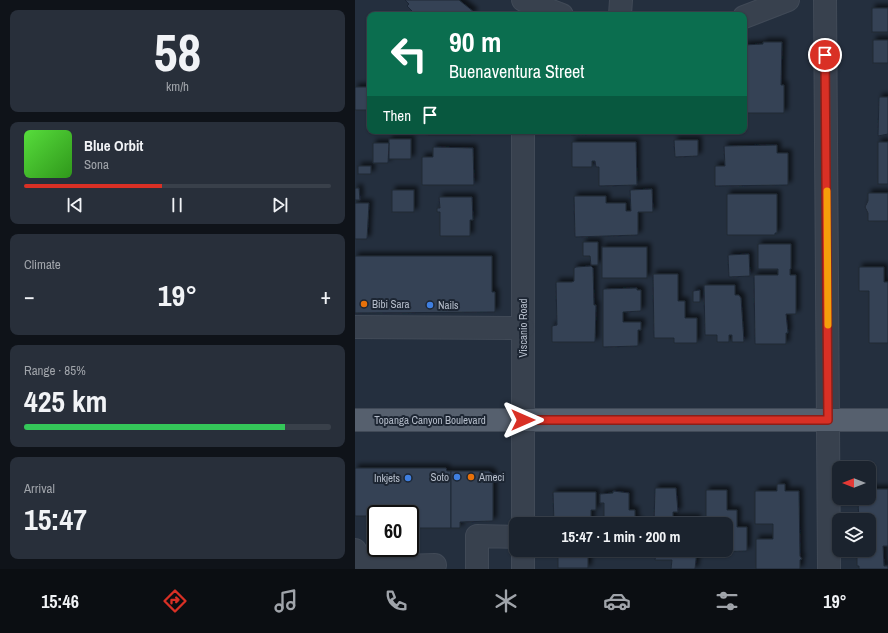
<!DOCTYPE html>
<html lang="en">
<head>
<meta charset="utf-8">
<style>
	:root { --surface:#1b232e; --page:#282f3a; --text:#f1f3f6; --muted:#a0a4aa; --line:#39404a; --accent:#d93025 }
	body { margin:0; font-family:"Archivo Narrow",sans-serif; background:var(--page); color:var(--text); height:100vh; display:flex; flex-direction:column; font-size:15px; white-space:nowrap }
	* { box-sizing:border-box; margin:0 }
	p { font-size:13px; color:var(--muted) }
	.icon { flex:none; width:22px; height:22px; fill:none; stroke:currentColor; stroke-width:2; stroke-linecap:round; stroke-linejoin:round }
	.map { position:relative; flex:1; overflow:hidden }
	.drawer { display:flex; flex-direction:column; gap:10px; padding:10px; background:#0f1319; width:355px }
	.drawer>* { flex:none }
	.hud { position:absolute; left:12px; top:12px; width:380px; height:122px; border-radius:8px; box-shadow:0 1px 3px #0004,0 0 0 1px var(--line); background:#0b6e4f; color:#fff; overflow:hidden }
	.needle { width:26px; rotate:270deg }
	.buttons { position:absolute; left:477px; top:461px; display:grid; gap:8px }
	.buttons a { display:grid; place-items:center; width:44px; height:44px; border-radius:8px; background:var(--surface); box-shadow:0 1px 3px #0004,0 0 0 1px var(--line); font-size:20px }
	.speed { position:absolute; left:12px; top:505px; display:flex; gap:8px; font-size:20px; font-weight:700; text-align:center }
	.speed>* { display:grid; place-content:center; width:52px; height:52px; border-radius:50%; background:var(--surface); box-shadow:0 1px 3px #0004,0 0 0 1px var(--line); line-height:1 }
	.speed .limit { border:2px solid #111; border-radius:6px; background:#fff; color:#111 }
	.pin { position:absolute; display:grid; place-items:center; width:34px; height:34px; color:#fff; margin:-17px; border:2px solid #fff; border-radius:50%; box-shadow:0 1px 4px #0007 }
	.me { position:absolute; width:44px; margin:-22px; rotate:90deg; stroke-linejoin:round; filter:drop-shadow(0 0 3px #0008) }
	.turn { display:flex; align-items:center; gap:14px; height:84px; padding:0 16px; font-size:18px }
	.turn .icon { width:52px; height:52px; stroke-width:2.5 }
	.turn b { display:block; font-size:28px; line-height:34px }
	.then { display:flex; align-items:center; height:38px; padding:0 16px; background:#0003; gap:8px; font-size:15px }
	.big { font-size:30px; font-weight:700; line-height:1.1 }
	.drawer .tile { flex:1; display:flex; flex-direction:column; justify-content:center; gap:6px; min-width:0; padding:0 14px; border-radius:8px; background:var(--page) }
	.drawer .dial { align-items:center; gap:0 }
	.dial b { font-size:52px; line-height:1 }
	.song { display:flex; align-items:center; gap:12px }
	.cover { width:48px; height:48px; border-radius:6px; background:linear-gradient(135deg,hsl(110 70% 55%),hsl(110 70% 35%)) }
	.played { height:4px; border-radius:2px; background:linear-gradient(90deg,var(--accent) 45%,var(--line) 45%) }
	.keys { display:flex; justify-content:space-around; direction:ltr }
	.heat { display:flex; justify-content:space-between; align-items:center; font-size:22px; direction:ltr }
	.charge { height:6px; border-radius:3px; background:linear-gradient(90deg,#34c759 85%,var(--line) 0) }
	.trip { position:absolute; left:154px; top:517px; width:224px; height:40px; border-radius:8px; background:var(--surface); box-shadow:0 1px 3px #0004,0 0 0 1px var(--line); font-weight:700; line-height:40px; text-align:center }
	.tabs { display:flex; height:64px; justify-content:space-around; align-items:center; background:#0b0e12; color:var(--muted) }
	.tabs .icon { width:28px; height:28px }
	.tabs .active { color:var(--accent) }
	.tabs b { font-size:18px; color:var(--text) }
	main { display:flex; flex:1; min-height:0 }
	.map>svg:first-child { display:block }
	.building { fill:#364354; stroke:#1f2835; filter:url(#shadow) }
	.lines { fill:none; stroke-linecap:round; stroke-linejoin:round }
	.minor-casing { stroke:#414a57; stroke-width:24 }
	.major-casing { stroke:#414a57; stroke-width:24 }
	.minor { stroke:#38414e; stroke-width:22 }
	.major { stroke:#56606e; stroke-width:22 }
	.route-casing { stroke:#8d1f18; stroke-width:10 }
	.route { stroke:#d93025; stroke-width:7 }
	.slow { stroke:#f59e0b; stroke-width:7 }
	.food-dot { fill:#e8710a; stroke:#1d2633; stroke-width:1.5 }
	.shop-dot { fill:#3f7fe0; stroke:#1d2633; stroke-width:1.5 }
	.labels { text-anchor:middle; stroke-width:4; stroke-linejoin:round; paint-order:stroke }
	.poi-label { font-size:11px; fill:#b4bcc9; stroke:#1d2633; text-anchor:start }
	.street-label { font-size:11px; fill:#b4bcc9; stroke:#1d2633 }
</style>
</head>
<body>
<main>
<section class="drawer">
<div class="tile dial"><b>58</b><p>km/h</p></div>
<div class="tile">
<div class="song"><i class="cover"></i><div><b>Blue Orbit</b><p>Sona</p></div></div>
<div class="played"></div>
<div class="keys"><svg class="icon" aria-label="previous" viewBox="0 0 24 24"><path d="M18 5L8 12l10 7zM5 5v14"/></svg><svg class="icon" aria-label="pause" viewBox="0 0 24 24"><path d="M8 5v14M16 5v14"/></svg><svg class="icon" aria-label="next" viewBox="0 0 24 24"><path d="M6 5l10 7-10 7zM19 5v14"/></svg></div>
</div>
<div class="tile"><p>Climate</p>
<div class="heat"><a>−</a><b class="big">19°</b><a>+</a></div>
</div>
<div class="tile"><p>Range · 85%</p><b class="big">425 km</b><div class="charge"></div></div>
<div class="tile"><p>Arrival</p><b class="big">15:47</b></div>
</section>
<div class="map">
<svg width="533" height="569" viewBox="0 0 533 569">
	<defs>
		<filter id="shadow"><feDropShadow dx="3.5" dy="-3.5" stdDeviation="2" flood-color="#0009"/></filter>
	</defs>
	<rect width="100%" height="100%" fill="#242f3e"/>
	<g class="building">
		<path d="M50 0H104L119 12 117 15H61L52 6 54 4Z"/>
		<rect x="517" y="8" width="16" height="24"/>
		<rect x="518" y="40" width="15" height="23"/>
		<path d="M408 42H427L426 85H429V113H392V67H389V45L408 44Z"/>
		<rect x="0" y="87" width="15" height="23"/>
		<path d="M524 97H533V134L523 136Z"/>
		<path d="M60 131H117L116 135H75L60 133Z"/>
		<path d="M216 131H250V134L216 135Z"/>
		<rect x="34" y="139" width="22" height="20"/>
		<path d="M319 140H343V156L320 157Z"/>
		<path d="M217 142H281L282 185 244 186V167H241L240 161H237V167H217Z"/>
		<rect x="523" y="142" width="10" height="42"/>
		<path d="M18 143H34L33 163H18Z"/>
		<path d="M422 145V153H433V185L360 186V166H370L369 146Z"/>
		<path d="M78 147 118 148 119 185H67V157H78Z"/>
		<rect x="3" y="166" width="13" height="8"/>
		<path d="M0 188H4L5 200H0Z"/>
		<path d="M297 189 298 212H283V235L220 237 219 196H251V203H271V211H276L275 190Z"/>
		<rect x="37" y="190" width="22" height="22"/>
		<path d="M513 193H533V221H513V213L510 207 513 201Z"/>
		<path d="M372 194H422V233H420V235H372Z"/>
		<path d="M84 197H117L118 220H115V236H85V212H82V208H85Z"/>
		<path d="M0 203H14L12 239H0Z"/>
		<path d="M228 242H243V265H236L235 256H228Z"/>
		<path d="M403 244H436V269H435V275H441V314H431L433 333H431V344H400L399 275H423V269H403Z"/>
		<rect x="247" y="247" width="45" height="31"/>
		<path d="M394 254 395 276 374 277 373 255Z"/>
		<path d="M0 256H137V292H140V312L0 313Z"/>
		<path d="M236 266 238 268 239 305H241L240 342H197V326L202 325 201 282H217L219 281V268L221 267Z"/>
		<path d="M504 267H529V282H533V343H514V291H504Z"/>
		<path d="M298 274H323V301H330V318H342V343H319V338H299Z"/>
		<path d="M349 285H380V295H384L386 298 389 342H377V335H374V342H362V335H350Z"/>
		<path d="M282 288V290H286V311L268 312V322H286V330H283V346L248 347V289Z"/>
		<path d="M345 290V302H338V291Z"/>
		<path d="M0 468H91L92 471H96V528H55V514H21V521H19V516H0Z"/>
		<path d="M96 471H134L138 474V521L105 522V528H96Z"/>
		<path d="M422 484H430V491H444L445 556 447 559 445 560V569H401V539H418V524H400V491H422Z"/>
		<path d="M300 488H321L323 512H318V518H342V524H299Z"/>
		<path d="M514 489H533V546H528L529 566H533V569H504V566H502V550H514V520H504L503 501H513Z"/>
		<path d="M351 490H372V510H382V527H392V551L354 552V550H371V524H351Z"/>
		<path d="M258 491 274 493V510H280V520H283V523L287 524H249V503H245V494L258 493Z"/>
		<path d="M198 492H241V510H236V524H199Z"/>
		<rect x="203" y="550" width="30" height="18"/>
		<rect x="254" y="550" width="12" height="4"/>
		<path d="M299 550H342L340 569H316L317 560H300L301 553H299Z"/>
	</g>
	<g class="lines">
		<g class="minor-casing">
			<g id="minor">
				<path d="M168 0 207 15"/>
				<path d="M470 0 474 569"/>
				<path d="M265 15 266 0"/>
				<path d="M389 17 433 0"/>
				<path d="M168 131V524"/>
				<path d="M0 327 168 328"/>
				<path d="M0 550 7 563 13 567 80 565"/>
				<path d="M122 569V536L161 537"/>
				<path d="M168 569V550"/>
			</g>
		</g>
		<g class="major-casing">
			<path id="major" d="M0 420H533"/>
		</g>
		<use href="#minor" class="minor"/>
		<use href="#major" class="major"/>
	</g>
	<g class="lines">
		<g class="route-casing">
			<path id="route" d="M168 420H473L470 55"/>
		</g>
		<use href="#route" class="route"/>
		<path class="slow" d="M472 191 473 325"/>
	</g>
	<g class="food-dot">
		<circle cx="9" cy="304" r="4"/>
		<circle cx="116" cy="477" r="4"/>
	</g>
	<g class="shop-dot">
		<circle cx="75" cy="305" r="4"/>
		<circle cx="102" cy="477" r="4"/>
		<circle cx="53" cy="478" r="4"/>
	</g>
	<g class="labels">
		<g class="poi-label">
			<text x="17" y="308">Bibi Sara</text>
			<text x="83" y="309">Nails</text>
			<text x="94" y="481" text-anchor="end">Soto</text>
			<text x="124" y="481">Ameci</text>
			<text x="45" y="482" text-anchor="end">Inkjets</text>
		</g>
		<g class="street-label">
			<text transform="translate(168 328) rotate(-90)" y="4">Viscanio Road</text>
			<text x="75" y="424">Topanga Canyon Boulevard</text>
		</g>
	</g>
</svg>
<div class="buttons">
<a><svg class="needle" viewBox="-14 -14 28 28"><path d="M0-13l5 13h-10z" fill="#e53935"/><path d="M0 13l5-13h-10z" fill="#a0a4aa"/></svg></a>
<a><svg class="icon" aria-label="layers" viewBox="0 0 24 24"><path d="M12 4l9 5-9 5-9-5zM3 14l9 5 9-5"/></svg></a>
</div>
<div class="speed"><div class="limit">60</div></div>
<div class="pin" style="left:470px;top:55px;background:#d93025"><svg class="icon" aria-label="arrive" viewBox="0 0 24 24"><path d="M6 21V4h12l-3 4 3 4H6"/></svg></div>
<svg class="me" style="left:168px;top:420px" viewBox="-20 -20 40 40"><path d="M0-17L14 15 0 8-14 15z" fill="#d93025" stroke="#fff" stroke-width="4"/></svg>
<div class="trip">15:47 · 1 min · 200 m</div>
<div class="hud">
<div class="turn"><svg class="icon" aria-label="left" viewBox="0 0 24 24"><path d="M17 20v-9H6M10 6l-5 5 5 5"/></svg><div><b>90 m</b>Buenaventura Street</div></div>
<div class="then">Then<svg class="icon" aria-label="arrive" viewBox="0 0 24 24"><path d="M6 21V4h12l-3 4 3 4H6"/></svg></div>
</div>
</div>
</main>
<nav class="tabs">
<b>15:46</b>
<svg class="icon active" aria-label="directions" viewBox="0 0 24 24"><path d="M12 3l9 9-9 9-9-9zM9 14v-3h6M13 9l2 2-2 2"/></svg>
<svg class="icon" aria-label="music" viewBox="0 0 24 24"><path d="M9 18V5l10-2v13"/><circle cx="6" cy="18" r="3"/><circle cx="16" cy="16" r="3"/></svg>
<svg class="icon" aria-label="phone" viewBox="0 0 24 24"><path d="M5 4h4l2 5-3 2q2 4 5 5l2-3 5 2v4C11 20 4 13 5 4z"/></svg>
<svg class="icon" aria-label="climate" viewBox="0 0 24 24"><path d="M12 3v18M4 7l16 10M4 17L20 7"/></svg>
<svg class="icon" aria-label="car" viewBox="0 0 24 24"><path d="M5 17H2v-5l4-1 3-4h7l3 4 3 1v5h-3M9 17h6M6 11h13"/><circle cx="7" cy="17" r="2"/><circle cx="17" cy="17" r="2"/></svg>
<svg class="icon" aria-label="filters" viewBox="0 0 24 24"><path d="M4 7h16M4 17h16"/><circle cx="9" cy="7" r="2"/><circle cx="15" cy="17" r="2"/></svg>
<b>19°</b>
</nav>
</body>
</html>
